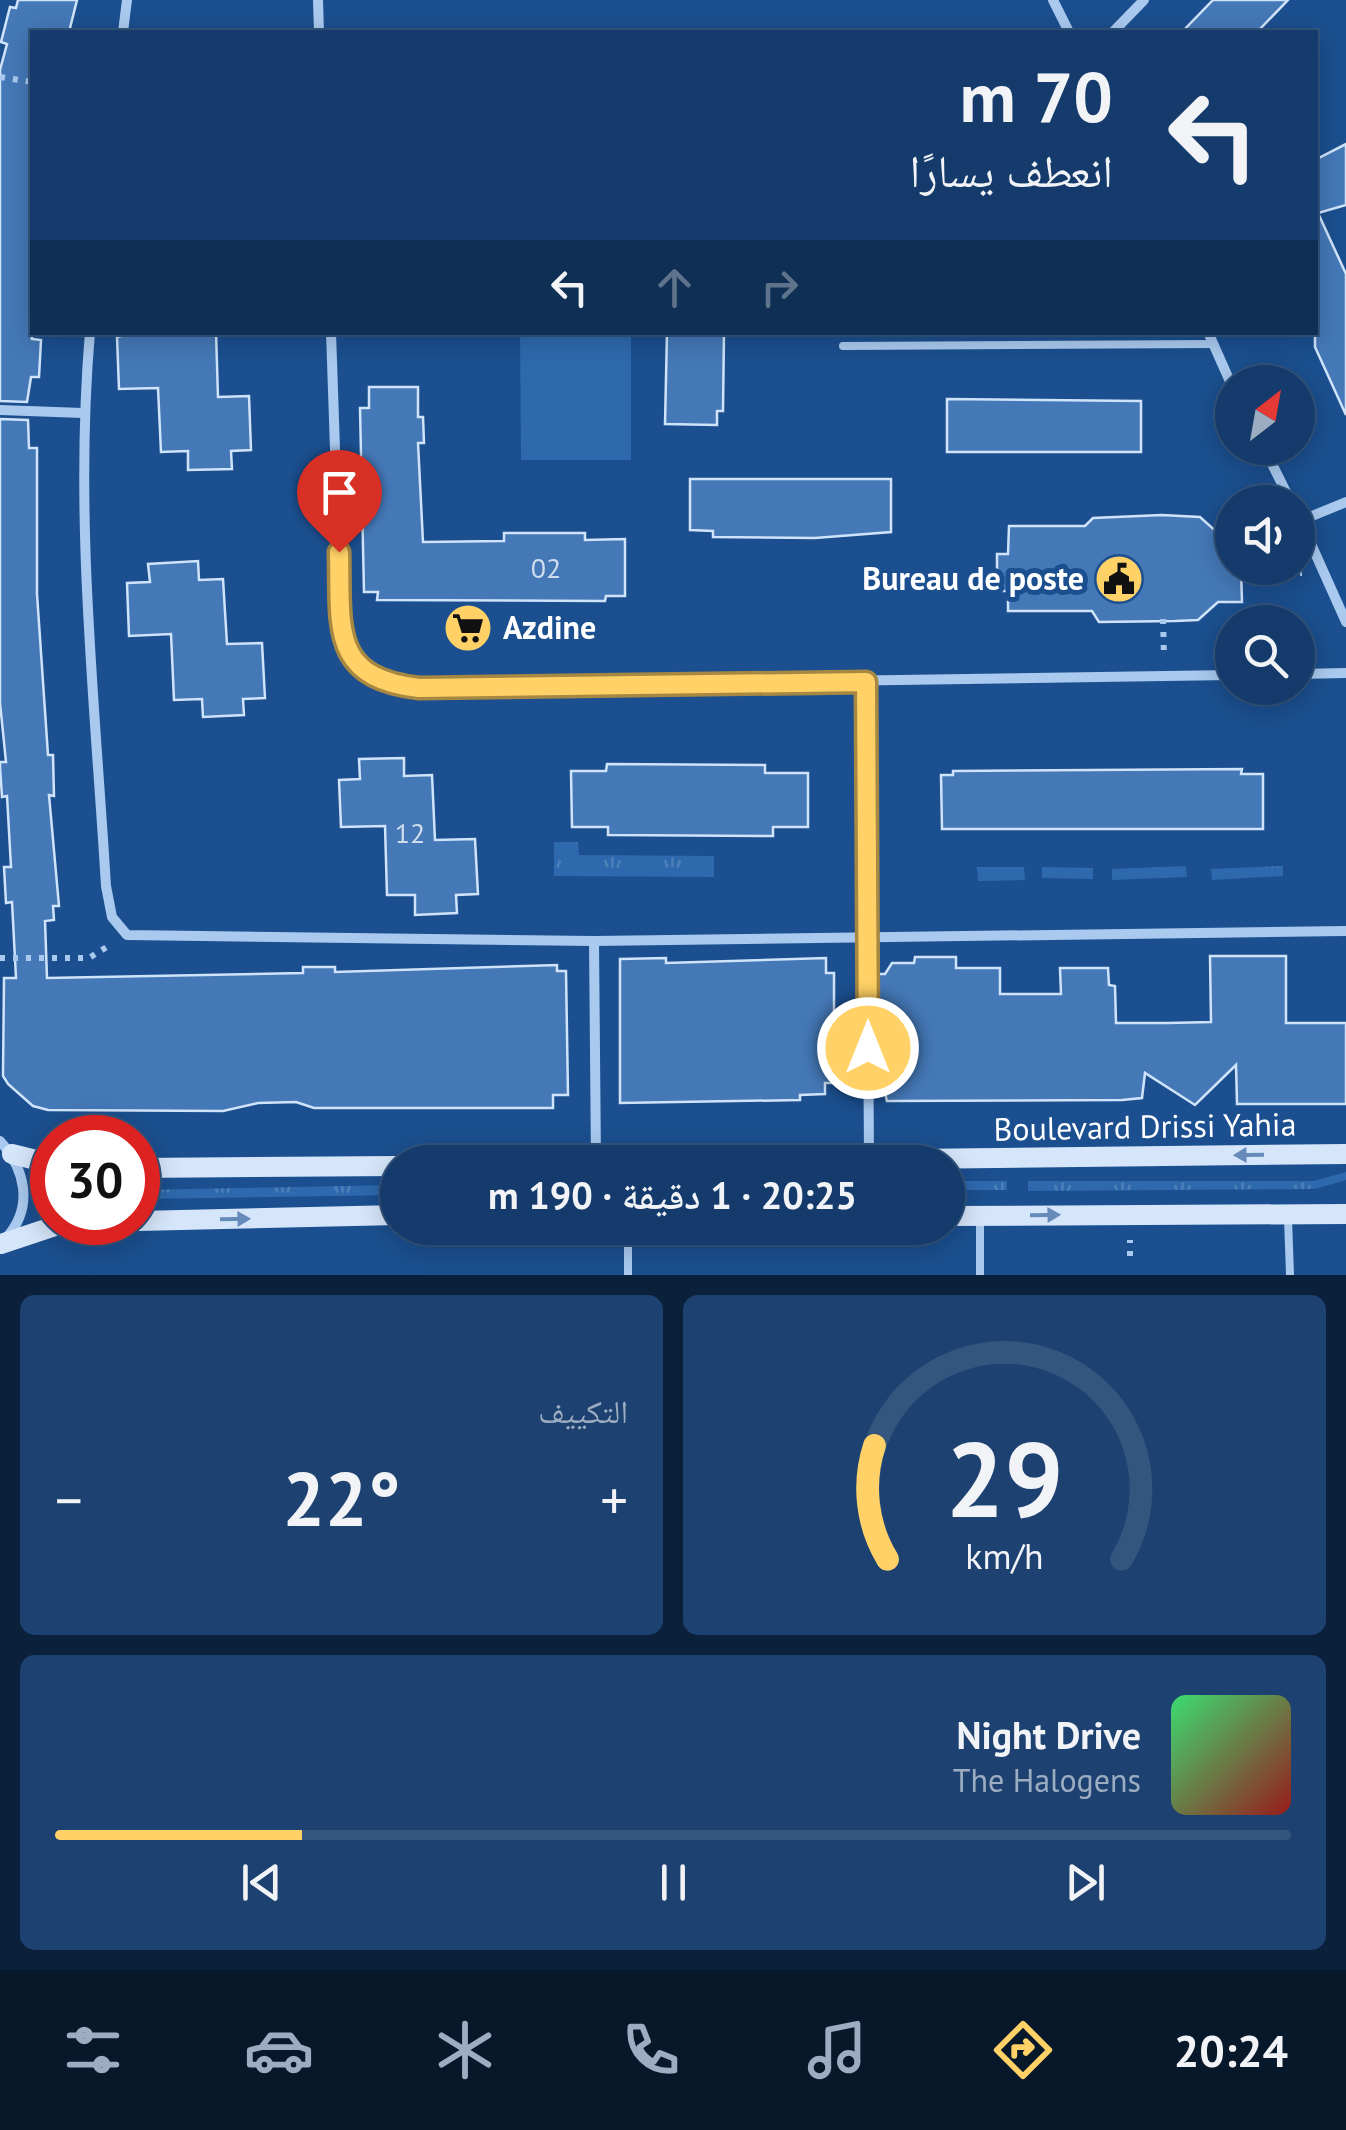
<!DOCTYPE html>
<html lang="ar">
<head>
<meta charset="utf-8">
<style>
	:root { --surface:#143b6b; --page:#1d4271; --text:#f1f3f6; --muted:#9dadc1; --line:#33557e; --accent:#ffd166 }
	body { margin:0; font-family:"PT Sans","Noto Naskh Arabic",sans-serif; background:var(--page); color:var(--text); direction:rtl; height:100vh; display:flex; flex-direction:column; font-size:38px; white-space:nowrap }
	* { box-sizing:border-box; margin:0 }
	p { font-size:32px; color:var(--muted) }
	.icon { flex:none; width:55px; height:55px; fill:none; stroke:currentColor; stroke-width:2; stroke-linecap:round; stroke-linejoin:round }
	.map { position:relative; height:1275px; overflow:hidden; direction:ltr }
	.sheet { display:flex; flex-direction:column; gap:20px; padding:20px; background:#0b203b; flex:1 }
	.sheet>* { flex:none }
	.banner { position:absolute; left:30px; top:30px; width:1288px; height:305px; border-radius:0px; box-shadow:0 5px 25px #0003,0 0 0 2px var(--line); direction:rtl; background:#143b6b; color:var(--text); overflow:hidden }
	.needle { width:65px; rotate:31deg }
	.fabs { position:absolute; left:1215px; top:365px; display:grid; gap:20px }
	.fabs a { display:grid; place-items:center; width:100px; height:100px; border-radius:50%; background:var(--surface); box-shadow:0 5px 25px #0003,0 0 0 2px var(--line); font-size:50px }
	.speed { position:absolute; left:30px; top:1115px; display:flex; gap:20px; font-size:50px; font-weight:700; text-align:center }
	.speed>* { display:grid; place-content:center; width:130px; height:130px; border-radius:50%; background:var(--surface); box-shadow:0 5px 25px #0003,0 0 0 2px var(--line); line-height:1 }
	.speed .limit { border:15px solid #d22; background:#fff; color:#111 }
	.pin { position:absolute; display:grid; place-items:center; width:85px; height:85px; color:#fff; margin:-102px -42px; border-radius:50% 50% 50% 0; rotate:-45deg; box-shadow:0 0 10px #0007 }
	.pin .icon { rotate:45deg }
	.me { position:absolute; width:110px; margin:-55px; rotate:0deg; stroke-linejoin:round; filter:drop-shadow(0 0 8px #0008) }
	.turn { display:flex; align-items:center; gap:35px; height:210px; padding:0 40px; font-size:45px }
	.turn .icon { width:130px; height:130px; stroke-width:2.5 }
	.turn b { display:block; font-size:70px; line-height:85px }
	.lanes { display:flex; align-items:center; height:95px; padding:0 40px; background:#0003; justify-content:center; gap:50px; direction:ltr }
	.lanes .off { opacity:.35 }
	.big { font-size:75px; font-weight:600; line-height:1.1 }
	.sheet .tile { flex:1; display:flex; flex-direction:column; justify-content:center; gap:15px; min-width:0; padding:0 35px; border-radius:15px; background:var(--page) }
	.sheet .dial { align-items:center; gap:0 }
	.dial svg { height:260px; overflow:visible; fill:none; stroke:var(--line); stroke-width:7; stroke-linecap:round; text-anchor:middle }
	.dial text { fill:var(--text); stroke:none }
	.song { display:flex; align-items:center; gap:30px }
	.cover { width:120px; height:120px; border-radius:15px; background:linear-gradient(135deg,hsl(140 70% 55%),hsl(0 70% 35%)) }
	.played { height:10px; border-radius:5px; background:linear-gradient(90deg,var(--accent) 20%,var(--line) 20%) }
	.keys { display:flex; justify-content:space-around; direction:ltr }
	.heat { display:flex; justify-content:space-between; align-items:center; font-size:55px; direction:ltr }
	.sheet .tiles { flex:1; display:grid; gap:20px; grid-template-columns:1fr 1fr }
	.tile:last-child { grid-column:span 2 }
	.trip { position:absolute; left:380px; top:1145px; width:585px; height:100px; border-radius:50px; background:var(--surface); box-shadow:0 5px 25px #0003,0 0 0 2px var(--line); font-weight:600; line-height:100px; text-align:center; direction:rtl }
	.menu { display:flex; height:160px; justify-content:space-around; align-items:center; background:#08182b; color:var(--muted) }
	.menu .icon { width:70px; height:70px }
	.menu .active { color:var(--accent) }
	.menu b { font-size:45px; color:var(--text) }
	.map>svg:first-child { display:block }
	.grass { fill:url(#grass-tufts) }
	.garden { fill:#2e69ad }
	.building { fill:#4478b7; stroke:#cfe3fa; stroke-width:2.5 }
	.lines { fill:none; stroke-linecap:round; stroke-linejoin:round }
	.path { stroke:#a9c9ee; stroke-width:6; stroke-dasharray:5 8; stroke-linecap:butt }
	.lane { stroke:#a9c9ee; stroke-width:8 }
	.street { stroke:#a9c9ee; stroke-width:10 }
	.secondary { stroke:#d6e6fa; stroke-width:20 }
	.oneway { fill:#668bba }
	.route-casing { stroke:#a68842; stroke-width:25 }
	.route { stroke:#ffd166; stroke-width:18 }
	.labels { text-anchor:middle; stroke-width:10; stroke-linejoin:round; paint-order:stroke }
	.number-label { font-size:28px; fill:#d0dded }
	.poi-label { font-size:32px; font-weight:bold; fill:#fff; stroke:#1b4f8f; text-anchor:end }
	.street-label { font-size:32px; fill:#fff; stroke:#1b4f8f }
</style>
</head>
<body>
<div class="map">
<svg width="1346" height="1275" viewBox="0 0 1346 1275">
	<defs>
		<pattern id="grass-tufts" width="24" height="20" patternUnits="userSpaceOnUse" patternTransform="scale(2.5)"><rect width="24" height="20" fill="#2e69ad"/><path d="M3 7l-1-3M5 7V3M7 7l1-3M15 17l-1-3M17 17v-4M19 17l1-3" fill="none" stroke="#4d80b9"/></pattern>
	</defs>
	<rect width="100%" height="100%" fill="#1b4f8f"/>
	<g class="grass">
		<path d="M554 842H578L579 855 714 856V877L554 876Z"/>
		<path d="M1186 866 1187 877 1112 880V869Z"/>
		<path d="M1283 866V876L1212 880 1211 869Z"/>
		<path d="M977 867H1024L1025 880 978 881Z"/>
		<path d="M1042 867 1093 868V879L1042 878Z"/>
		<path d="M1346 1172V1180L1315 1189 1028 1191V1181H1314Z"/>
		<rect x="948" y="1181" width="59" height="9"/>
		<path d="M397 1185V1195L138 1199V1190Z"/>
	</g>
	<path class="garden" d="M520 333H631V460H521Z"/>
	<g class="building">
		<path d="M18 0H77L69 32H32V339L41 340 39 377H31L27 402 0 401V70L7 44 1 42 10 7 16 8Z"/>
		<path d="M1213 0H1288L1257 32H1182Z"/>
		<path d="M1346 144V205L1318 213 1346 274V415L1315 347V160Z"/>
		<path d="M137 332H216L218 397 249 396 251 450 231 451 232 469 188 470V451L161 452 158 388 119 389 117 337Z"/>
		<path d="M667 332H724L723 411H717V425L665 424Z"/>
		<path d="M369 387H418V417H423L424 443H418L423 542 504 541V533H585V540L625 539V596H606L605 601 377 600 378 592H364L360 408H369Z"/>
		<path d="M947 399 1141 401V452H947Z"/>
		<path d="M0 419 28 420 29 448H37V594L48 755H53L54 796 49 795 59 906H53L54 920 45 921 47 978 303 973V967H335V972L557 965V971H566L568 1095H553V1108H314L296 1102 258 1103 223 1111 48 1110 33 1106 8 1084 3 1076 4 978H16L12 902 6 903 4 867H11L7 796 2 797 0 767V762H6L0 703Z"/>
		<path d="M690 479H891V532L815 538 713 537V531L690 530Z"/>
		<path d="M1162 515 1200 517 1220 535 1232 534V568H1241L1242 602H1218L1198 620 1175 621 1099 622 1092 611H1008V591H997V554H1008L1009 526H1085L1093 518Z"/>
		<path d="M198 561 199 580 223 579 227 644 262 643 265 698 243 699 244 715 203 717 202 699 174 700 171 634 129 636 127 583 150 582 148 564Z"/>
		<path d="M404 758V776L432 775 435 840 475 839 478 894 456 895 457 913 415 915V895H387L385 826 341 827 339 780 360 779 359 759Z"/>
		<path d="M607 764 765 765V773H808V827H773V836L608 835V827H572L571 771H606Z"/>
		<path d="M1242 769 1241 774H1263V829H942L941 775H953V771Z"/>
		<path d="M1210 956H1286V1023H1346V1104H1237L1236 1065 1195 1105 1145 1073 1142 1098 1122 1100 887 1101 877 1061V974H885L892 963H914L915 957H956V968H1000V994H1061L1060 968H1108L1109 985 1115 986 1116 1023H1168L1211 1022Z"/>
		<path d="M666 958V963L826 958V973H834V1083H825V1094L800 1095V1100L620 1103V959Z"/>
	</g>
	<g class="lines">
		<g class="path">
			<path d="M0 77 32 82"/>
			<path d="M1248 575 1302 573"/>
			<path d="M1163 619 1164 657"/>
			<path d="M0 958H89L110 945"/>
			<path d="M1130 1256V1240"/>
		</g>
		<g class="lane">
			<path d="M843 346 1213 344"/>
			<path d="M980 1216V1275"/>
			<path d="M1288 1218 1290 1275"/>
			<path d="M628 1275V1228"/>
		</g>
		<g class="street">
			<path d="M318 0 319 32"/>
			<path d="M1053 0 1069 32"/>
			<path d="M123 32 127 0"/>
			<path d="M1113 32 1144 0"/>
			<path d="M90 332C74 517 95 702 106 886L112 917 127 935 594 941 1346 931"/>
			<path d="M331 332 341 625C358 677 364 682 419 687L1232 675"/>
			<path d="M1208 332 1232 386"/>
			<path d="M0 410 83 413"/>
			<path d="M1264 448 1291 502"/>
			<path d="M1298 515 1346 622"/>
			<path d="M1300 521 1346 502"/>
			<path d="M1298 674 1346 673"/>
			<path d="M866 682 869 1160"/>
			<path d="M594 941 596 1162"/>
			<path d="M0 1141C25 1169 34 1206 7 1237"/>
		</g>
		<g class="secondary">
			<path d="M12 1154 52 1164"/>
			<path d="M645 1162 1346 1154"/>
			<path d="M138 1168 398 1166"/>
			<path d="M948 1216 1346 1214"/>
			<path d="M138 1221 398 1215"/>
			<path d="M1 1244 61 1224 101 1222"/>
		</g>
	</g>
	<defs><path id="oneway-solid" d="M-6-.8H1V-3.2L6.5 0L1 3.2V.8H-6Z" transform="scale(2.5)"/></defs>
	<g class="oneway">
		<use href="#oneway-solid" transform="translate(1249 1155) rotate(179)"/>
		<use href="#oneway-solid" transform="translate(1045 1215) rotate(-1)"/>
		<use href="#oneway-solid" transform="translate(235 1219) rotate(-1)"/>
	</g>
	<g class="lines">
		<g class="route-casing">
			<path id="route" d="M339 552C341 626 329 678 419 688L866 682 868 1048"/>
		</g>
		<use href="#route" class="route"/>
	</g>
	<defs>
		<g id="civic-disc" transform="scale(2.5)"><circle r="9.5" fill="#ffd166" stroke="#1b4f8f"/><path d="M-.6-6.5H3V-4.5H.6V-3L4-1V1h2V6H-6V1h2V-1L-.6-3ZM-1.2 2.5V6h2.4V2.5Z" fill="#111"/></g>
		<g id="supermarket-disc" transform="scale(2.5)"><circle r="9.5" fill="#ffd166" stroke="#1b4f8f"/><path d="M-6-5.5h2.5l.6 2H6L4.5 2H-2.5L-4.4-4H-6ZM-1.5 3.2a1.3 1.3 0 1 0 .1 0ZM3 3.2a1.3 1.3 0 1 0 .1 0Z" fill="#111"/></g>
	</defs>
	<g fill-rule="evenodd">
		<use href="#civic-disc" x="1119" y="579"/>
		<use href="#supermarket-disc" x="468" y="628"/>
	</g>
	<g class="labels">
		<g class="number-label">
			<text x="546" y="578">02</text>
			<text x="410" y="843">12</text>
		</g>
		<g class="poi-label">
			<text x="1084" y="590">Bureau de poste</text>
			<text x="503" y="639" text-anchor="start">Azdine</text>
		</g>
		<g class="street-label">
			<text transform="translate(1145 1127) rotate(-1)" y="11">Boulevard Drissi Yahia</text>
		</g>
	</g>
</svg>
<div class="fabs">
<a><svg class="needle" viewBox="-14 -14 28 28"><path d="M0-13l5 13h-10z" fill="#e53935"/><path d="M0 13l5-13h-10z" fill="#9dadc1"/></svg></a>
<a><svg class="icon" aria-label="sound" viewBox="0 0 24 24"><path d="M4 9h4l5-4v14l-5-4H4zM17 9q2 3 0 6"/></svg></a>
<a><svg class="icon" aria-label="search" viewBox="0 0 24 24"><circle cx="10" cy="10" r="6"/><path d="M15 15l6 6"/></svg></a>
</div>
<div class="speed"><div class="limit">30</div></div>
<div class="pin" style="left:339px;top:552px;background:#d93025"><svg class="icon" aria-label="arrive" viewBox="0 0 24 24"><path d="M6 21V4h12l-3 4 3 4H6"/></svg></div>
<svg class="me" style="left:868px;top:1048px" viewBox="-20 -20 40 40"><circle r="17" fill="#ffd166" stroke="#fff" stroke-width="3"/><path d="M0-11L8 9 0 5-8 9z" fill="#fff"/></svg>
<div class="trip">20:25 · 1 دقيقة · 190 m</div>
<div class="banner">
<div class="turn"><svg class="icon" aria-label="left" viewBox="0 0 24 24"><path d="M17 20v-9H6M10 6l-5 5 5 5"/></svg><div><b>70 m</b>انعطف يسارًا</div></div>
<div class="lanes"><svg class="icon" aria-label="left" viewBox="0 0 24 24"><path d="M17 20v-9H6M10 6l-5 5 5 5"/></svg><svg class="icon off" aria-label="ahead" viewBox="0 0 24 24"><path d="M12 20V5M6 11l6-6 6 6"/></svg><svg class="icon off" aria-label="right" viewBox="0 0 24 24"><path d="M7 20v-9h11M14 6l5 5-5 5"/></svg></div>
</div>
</div>
<section class="sheet">
<div class="tiles">
<div class="tile dial"><svg viewBox="0 0 100 80">
<path d="M14 69A42 42 0 1 1 86 69"/>
<path d="M14 69A42 42 0 0 1 10 34" stroke="#ffd166"/>
<text x="50" y="56" font-size="32" font-weight="700">29</text>
<text x="50" y="72" font-size="11">km/h</text>
</svg></div>
<div class="tile"><p>التكييف</p>
<div class="heat"><a>−</a><b class="big">22°</b><a>+</a></div>
</div>
<div class="tile">
<div class="song"><i class="cover"></i><div><b>Night Drive</b><p>The Halogens</p></div></div>
<div class="played"></div>
<div class="keys"><svg class="icon" aria-label="previous" viewBox="0 0 24 24"><path d="M18 5L8 12l10 7zM5 5v14"/></svg><svg class="icon" aria-label="pause" viewBox="0 0 24 24"><path d="M8 5v14M16 5v14"/></svg><svg class="icon" aria-label="next" viewBox="0 0 24 24"><path d="M6 5l10 7-10 7zM19 5v14"/></svg></div>
</div>
</div>
</section>
<nav class="menu">
<b>20:24</b>
<svg class="icon active" aria-label="directions" viewBox="0 0 24 24"><path d="M12 3l9 9-9 9-9-9zM9 14v-3h6M13 9l2 2-2 2"/></svg>
<svg class="icon" aria-label="music" viewBox="0 0 24 24"><path d="M9 18V5l10-2v13"/><circle cx="6" cy="18" r="3"/><circle cx="16" cy="16" r="3"/></svg>
<svg class="icon" aria-label="phone" viewBox="0 0 24 24"><path d="M5 4h4l2 5-3 2q2 4 5 5l2-3 5 2v4C11 20 4 13 5 4z"/></svg>
<svg class="icon" aria-label="climate" viewBox="0 0 24 24"><path d="M12 3v18M4 7l16 10M4 17L20 7"/></svg>
<svg class="icon" aria-label="car" viewBox="0 0 24 24"><path d="M5 17H2v-5l4-1 3-4h7l3 4 3 1v5h-3M9 17h6M6 11h13"/><circle cx="7" cy="17" r="2"/><circle cx="17" cy="17" r="2"/></svg>
<svg class="icon" aria-label="filters" viewBox="0 0 24 24"><path d="M4 7h16M4 17h16"/><circle cx="9" cy="7" r="2"/><circle cx="15" cy="17" r="2"/></svg>
</nav>
</body>
</html>
